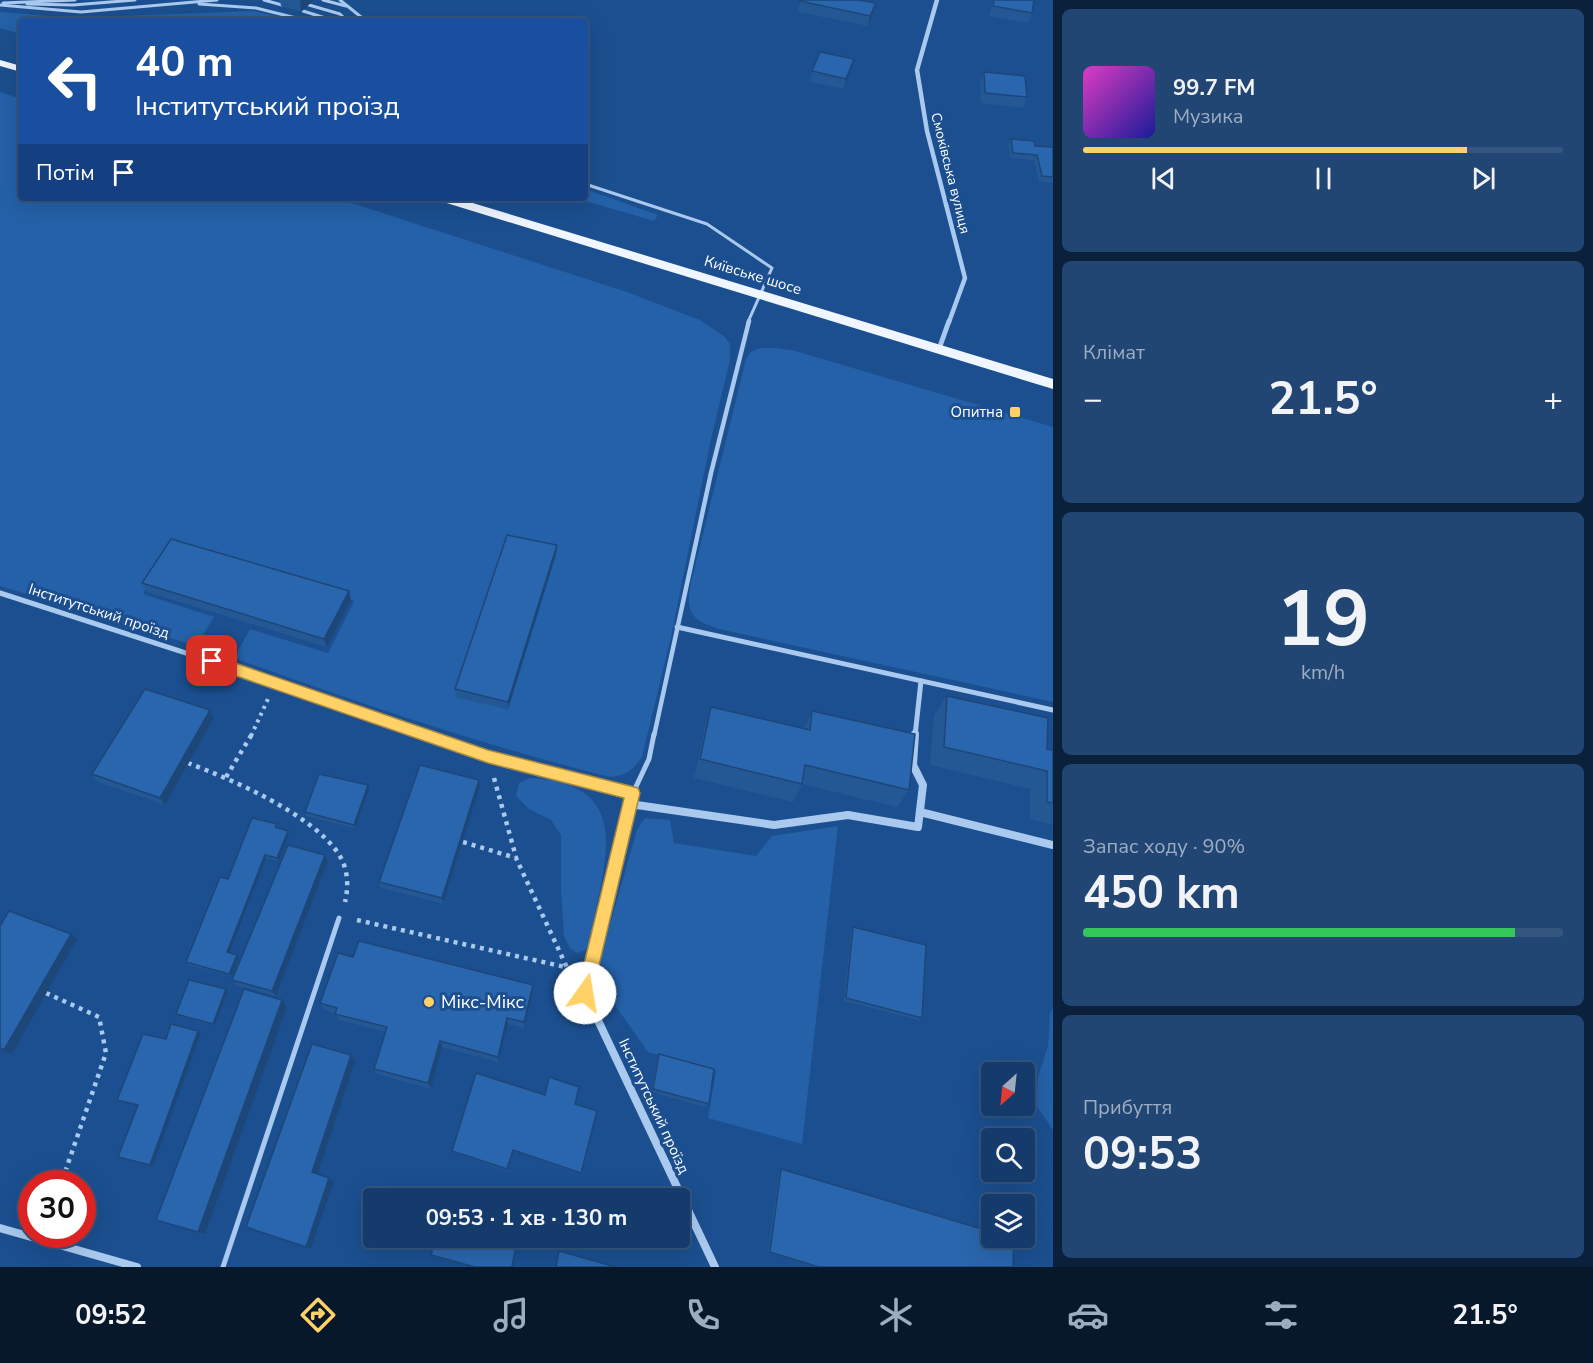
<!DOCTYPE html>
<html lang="uk">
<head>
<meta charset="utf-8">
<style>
	:root { --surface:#143b6b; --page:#214673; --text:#f1f3f6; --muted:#9dadc1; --line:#33557e; --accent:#ffd166 }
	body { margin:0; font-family:"Nunito Sans",sans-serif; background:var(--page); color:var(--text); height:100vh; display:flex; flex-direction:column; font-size:22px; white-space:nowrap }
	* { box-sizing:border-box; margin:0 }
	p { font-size:20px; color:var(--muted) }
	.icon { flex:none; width:33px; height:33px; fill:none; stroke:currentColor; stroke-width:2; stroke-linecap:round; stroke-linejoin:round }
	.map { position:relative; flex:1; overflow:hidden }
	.sheet { display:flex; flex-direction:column; gap:9px; padding:9px; background:#0b203b; width:540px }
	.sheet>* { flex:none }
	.banner { position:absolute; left:18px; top:18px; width:570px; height:183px; border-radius:6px; box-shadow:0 6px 24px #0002,0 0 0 2px var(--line); background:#1a4fa0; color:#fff; overflow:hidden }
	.needle { width:39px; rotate:207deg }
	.controls { position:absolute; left:981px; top:1062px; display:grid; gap:12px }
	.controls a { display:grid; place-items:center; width:54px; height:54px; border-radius:6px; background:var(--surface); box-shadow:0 6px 24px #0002,0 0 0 2px var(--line); font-size:30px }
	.speed { position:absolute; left:18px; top:1170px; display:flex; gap:12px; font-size:30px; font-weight:700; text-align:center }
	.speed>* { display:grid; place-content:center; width:78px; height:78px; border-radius:50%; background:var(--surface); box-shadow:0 6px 24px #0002,0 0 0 2px var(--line); line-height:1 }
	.speed .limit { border:9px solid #d22; background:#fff; color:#111 }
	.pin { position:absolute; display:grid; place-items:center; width:51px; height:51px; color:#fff; margin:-26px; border-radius:12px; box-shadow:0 3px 9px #0006 }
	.me { position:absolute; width:66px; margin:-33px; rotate:13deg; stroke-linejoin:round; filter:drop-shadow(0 0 4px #0008) }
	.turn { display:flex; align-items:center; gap:21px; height:126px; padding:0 18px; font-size:27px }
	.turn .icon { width:78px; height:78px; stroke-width:2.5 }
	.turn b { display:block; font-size:42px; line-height:51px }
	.then { display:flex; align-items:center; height:57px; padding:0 18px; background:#0003; gap:12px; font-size:22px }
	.big { font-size:45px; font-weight:700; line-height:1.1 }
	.sheet .tile { flex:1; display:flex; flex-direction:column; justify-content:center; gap:9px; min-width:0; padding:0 21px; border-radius:9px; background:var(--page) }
	.sheet .dial { align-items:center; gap:0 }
	.dial b { font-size:78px; line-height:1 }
	.song { display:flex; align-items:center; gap:18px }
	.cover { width:72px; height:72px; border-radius:9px; background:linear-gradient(135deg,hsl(310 70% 55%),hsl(240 70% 35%)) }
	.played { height:6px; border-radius:3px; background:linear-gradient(90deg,var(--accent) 80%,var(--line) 80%) }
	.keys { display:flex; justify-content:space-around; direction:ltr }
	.heat { display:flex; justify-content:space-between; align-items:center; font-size:33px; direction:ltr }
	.charge { height:9px; border-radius:4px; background:linear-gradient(90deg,#34c759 90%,var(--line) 0) }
	.trip { position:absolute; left:363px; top:1188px; width:327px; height:60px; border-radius:6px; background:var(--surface); box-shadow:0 6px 24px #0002,0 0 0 2px var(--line); font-weight:700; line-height:60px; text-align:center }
	.menu { display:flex; height:96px; justify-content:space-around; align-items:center; background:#08182b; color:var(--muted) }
	.menu .icon { width:42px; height:42px }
	.menu .active { color:var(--accent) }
	.menu b { font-size:27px; color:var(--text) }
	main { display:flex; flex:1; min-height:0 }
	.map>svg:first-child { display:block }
	.green { fill:#2461a8; fill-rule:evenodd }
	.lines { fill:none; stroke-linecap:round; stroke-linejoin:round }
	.path-far1 { stroke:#a9c9ee; stroke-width:4; stroke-dasharray:3 4.5; stroke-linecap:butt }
	.path { stroke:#a9c9ee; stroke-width:4.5; stroke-dasharray:4 5; stroke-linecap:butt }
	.service-far2 { stroke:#a9c9ee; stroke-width:3 }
	.service-far1 { stroke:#a9c9ee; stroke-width:4.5 }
	.service { stroke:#a9c9ee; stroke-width:5 }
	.minor-far2 { stroke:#a9c9ee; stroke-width:4.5 }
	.minor-far1 { stroke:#a9c9ee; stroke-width:5 }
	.minor { stroke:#a9c9ee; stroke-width:8 }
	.primary { fill:#f0f6ff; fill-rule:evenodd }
	.wall { fill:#245895 }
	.shaded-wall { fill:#1d4779 }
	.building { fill:#2a66ad; stroke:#1d4779; stroke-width:1.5 }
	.route { fill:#ffd166; stroke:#a68842; stroke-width:1.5 }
	.poi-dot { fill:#ffd166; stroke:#1b4f8f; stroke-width:2 }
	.labels { text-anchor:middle; stroke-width:6; stroke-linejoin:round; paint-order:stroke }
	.far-street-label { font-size:14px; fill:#fff; stroke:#1b4f8f }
	.street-label { font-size:15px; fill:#fff; stroke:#1b4f8f }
	.poi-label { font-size:15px; fill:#fff; stroke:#1b4f8f; text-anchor:end }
	.near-poi-label { font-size:18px; fill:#fff; stroke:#1b4f8f; text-anchor:start }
</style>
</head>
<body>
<main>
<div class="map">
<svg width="1053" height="1267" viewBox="0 0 1053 1267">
	<rect width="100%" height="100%" fill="#1b4f8f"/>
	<g class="green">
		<path d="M254 11 298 21H21V34L0 28V12L72 18Z"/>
		<path d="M0 92 21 99V198H336L627 292 700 320 725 337 730 344V360L711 439 671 637 642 757C634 769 626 776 610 777 482 745 358 703 234 658L250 629 328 653 354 601 172 547 143 594 214 617 196 646 0 586ZM556 555 508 709 456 697Z"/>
		<path d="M585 189 658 215 654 221 575 198H585Z"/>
		<path d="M774 348 792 350 1053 427V702L719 629C693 620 686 615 690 587L746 359C752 347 762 348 774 348Z"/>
		<path d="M530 778C640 784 602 867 590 941L585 950 577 953 570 948 564 936 561 888V835L551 820 529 809 516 796 519 783Z"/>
		<path d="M645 818 670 820 674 843 756 856 772 836 838 826 802 1144 708 1118 716 1071 648 1052 595 977 637 830Z"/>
		<path d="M1053 1008V1130L1036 1105 1038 1077 1048 1046 1050 1013Z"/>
	</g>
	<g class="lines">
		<path class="path-far1" d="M251 736 268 699"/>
		<g class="path">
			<path d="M188 763C233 780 310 813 338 853 348 868 349 885 345 902"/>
			<path d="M226 777 252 734"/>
			<path d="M494 778 516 857"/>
			<path d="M463 842 516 858 570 974"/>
			<path d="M357 920 565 967"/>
			<path d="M46 993 99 1017 106 1053 61 1184"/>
		</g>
		<g class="service-far2">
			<path d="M264 0 282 5"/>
			<path d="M323 0 346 6"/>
			<path d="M340 0 366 21"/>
			<path d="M3 3 75 0"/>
			<path d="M27 4 73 5 135 0"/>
			<path d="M199 4 256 8 308 21"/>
			<path d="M0 5 81 12 217 0"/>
			<path d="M309 5 340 14 347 21"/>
			<path d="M303 11 335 21"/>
			<path d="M585 184 707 224 772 268 748 322"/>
		</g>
		<path class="service-far1" d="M654 736 711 473 749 321"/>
		<g class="service">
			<path d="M633 793 649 759 654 734"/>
			<path d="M223 1267 339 918"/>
		</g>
		<path class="minor-far2" d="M937 0 917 70 927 131 965 278 949 322"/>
		<g class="minor-far1">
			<path d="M939 349 949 321"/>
			<path d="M0 593 276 682 428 736"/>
			<path d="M677 627 1053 710"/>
			<path d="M915 736 921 681"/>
		</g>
		<g class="minor">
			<path d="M424 734 488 757 633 793 585 993 715 1267"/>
			<path d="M630 804 774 825 848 815 918 827 923 785 913 765 915 734"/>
			<path d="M920 812 1053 845"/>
			<path d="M0 1228 137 1267"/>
		</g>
		<g class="primary">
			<path d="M0 60 21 66V72L0 66Z"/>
			<path d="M438 198H456L1053 379V389L440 201Z"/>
		</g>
	</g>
	<g class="wall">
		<path d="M280 0H314L301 12 281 6Z"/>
		<path d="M993 0H1034L1032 13 1028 23 989 16Z"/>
		<path d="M800 1 876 3 873 14 868 26 798 12Z"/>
		<path d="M851 69 844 89 810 82 812 71Z"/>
		<path d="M984 72 1027 97 1023 108 981 103 980 82Z"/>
		<path d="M1011 139 1035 146 1053 147V183L1039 182 1034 160 1011 158 1008 145Z"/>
		<path d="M557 545 556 554 508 709 456 697 455 689Z"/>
		<path d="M142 583 349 591 351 600 327 647 147 592Z"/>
		<path d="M947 696 1047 749 1053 750V825L1030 819V789L930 765 934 715Z"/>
		<path d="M711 707 804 729 812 711 909 790 897 807 802 784 793 802 694 778 705 726Z"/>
		<path d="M210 710 214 718 165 805 98 782 92 774Z"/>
		<path d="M479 780 480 787 443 904 381 888 379 882Z"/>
		<path d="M369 789 355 828 306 816 305 812Z"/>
		<path d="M277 824 278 827V828L289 834 279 861 266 858 230 953 237 955 239 957 232 976 188 965 186 962 228 879Z"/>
		<path d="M325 855 328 861 276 996 237 985 232 980Z"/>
		<path d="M853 927 922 1018 919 1020 844 1001 851 930Z"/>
		<path d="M353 957 533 992 524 1028 508 1024 498 1062 442 1047 431 1089 377 1074 374 1069 385 1032 339 1020 335 1013 325 1010 320 1003Z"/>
		<path d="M228 992 215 1026 178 1016 176 1014Z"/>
		<path d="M659 1054 709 1104 706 1107 651 1092 657 1058Z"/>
		<path d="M545 1095 597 1111 580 1174 513 1151 507 1171 452 1152V1151Z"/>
		<path d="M781 1169 1013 1267H816L768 1252 779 1171Z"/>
	</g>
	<g class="shaded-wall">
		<path d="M301 0H314L301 12 300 2Z"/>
		<path d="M876 3 873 14 868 26 870 16Z"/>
		<path d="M854 59 851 69 844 89 846 79Z"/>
		<path d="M557 545 556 554 508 709V702Z"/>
		<path d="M349 591 351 600 327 647 324 639Z"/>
		<path d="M210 710 214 718 165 805 160 798Z"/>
		<path d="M479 780 480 787 443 904 442 898Z"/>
		<path d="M368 785 369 789 355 828 354 825Z"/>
		<path d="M288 831 289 834 279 861 277 858Z"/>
		<path d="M265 855 266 858 229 955 227 952Z"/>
		<path d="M325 855 328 861 276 996 272 991Z"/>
		<path d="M71 934 77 939 12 1054 4 1050Z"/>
		<path d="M237 955 239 957 232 976 229 974Z"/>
		<path d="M533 985V992L524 1028V1022Z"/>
		<path d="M226 989 228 992 215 1026 213 1024Z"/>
		<path d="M282 1000 287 1007 205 1234 198 1232Z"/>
		<path d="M507 1018 508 1024 498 1062V1057Z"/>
		<path d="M198 1031 201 1033 153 1166 150 1165Z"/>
		<path d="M440 1041 442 1047 431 1089 428 1083Z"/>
		<path d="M351 1055 355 1061 317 1176 312 1172Z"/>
		<path d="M329 1178 334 1181 311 1248 306 1247Z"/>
	</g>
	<g class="building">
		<path d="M801 0H857L876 3 870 16 800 1Z"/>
		<path d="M994 0H1034L1032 13 993 6Z"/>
		<path d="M820 52 854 59 846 79 812 71Z"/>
		<path d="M984 72 1025 76 1027 97 985 93Z"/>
		<path d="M1011 139 1034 141 1035 146 1053 147V177L1042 176 1037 155 1013 153Z"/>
		<path d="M507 535 557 545 508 702 455 689Z"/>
		<path d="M171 539 349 591 324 639 142 583Z"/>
		<path d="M145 689 210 710 160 798 92 774Z"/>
		<path d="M947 696 1048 718 1047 749 1053 750V803L1047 802V771L944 747Z"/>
		<path d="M711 707 810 730 812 711 915 734 909 790 805 765 802 784 700 759Z"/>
		<path d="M420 765 479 780 442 898 379 882Z"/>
		<path d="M319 774 368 785 354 825 305 812Z"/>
		<path d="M252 818 277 824 275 827 288 831 277 858 265 855 227 952 237 955 229 974 186 962 220 877 228 879Z"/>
		<path d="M288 845 325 855 272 991 232 980Z"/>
		<path d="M9 911 71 934 4 1050 0 1048V926Z"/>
		<path d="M853 927 926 945 922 1018 846 998Z"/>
		<path d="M359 941 533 985 524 1022 507 1018 498 1057 440 1041 428 1083 374 1069 387 1027 335 1014 337 1008 320 1003 338 953 353 957Z"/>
		<path d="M189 980 226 989 213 1024 176 1014Z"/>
		<path d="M244 989 282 1000 198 1232 156 1220Z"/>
		<path d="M171 1024 198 1031 150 1165 118 1157 138 1105 117 1100 143 1034 166 1039Z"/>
		<path d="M312 1044 351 1055 312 1172 329 1178 306 1247 246 1227Z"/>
		<path d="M659 1054 714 1069 709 1104 653 1089Z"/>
		<path d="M476 1073 545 1095 549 1077 579 1087 575 1104 597 1111 581 1173 513 1150 507 1169 452 1151Z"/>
		<path d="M781 1169 992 1232V1238H1014L1013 1267H819L770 1252Z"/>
		<path d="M435 1238H507L517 1240 512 1267H475L431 1255Z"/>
		<path d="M559 1251 616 1267H556Z"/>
	</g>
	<path class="route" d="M212 655 488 750 638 788 640 793 591 999 585 1001 580 999 577 993 624 798 488 763 207 666 205 661 207 657Z"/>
	<g class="poi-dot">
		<rect x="1009" y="406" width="12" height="12" rx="3"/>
		<circle cx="429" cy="1002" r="6"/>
	</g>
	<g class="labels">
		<g class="far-street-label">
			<text transform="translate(951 173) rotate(76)" y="5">Смоківська вулиця</text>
		</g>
		<g class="street-label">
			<text transform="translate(753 275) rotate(17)" y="5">Київське шосе</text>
			<text transform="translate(99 611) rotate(18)" y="5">Інститутський проїзд</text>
			<text transform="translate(654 1106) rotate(65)" y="5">Інститутський проїзд</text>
		</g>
		<g class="poi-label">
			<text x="1003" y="417">Опитна</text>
		</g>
		<g class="near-poi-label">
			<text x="441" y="1008">Мікс-Мікс</text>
		</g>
	</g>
</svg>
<div class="controls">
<a><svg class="needle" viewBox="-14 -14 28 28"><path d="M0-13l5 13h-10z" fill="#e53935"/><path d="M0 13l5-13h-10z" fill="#9dadc1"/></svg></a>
<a><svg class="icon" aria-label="search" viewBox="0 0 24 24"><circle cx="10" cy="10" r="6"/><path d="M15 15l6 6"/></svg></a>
<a><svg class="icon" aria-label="layers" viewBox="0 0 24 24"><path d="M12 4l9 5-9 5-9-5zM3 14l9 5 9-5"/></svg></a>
</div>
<div class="speed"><div class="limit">30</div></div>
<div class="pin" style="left:212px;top:661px;background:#d93025"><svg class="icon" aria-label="arrive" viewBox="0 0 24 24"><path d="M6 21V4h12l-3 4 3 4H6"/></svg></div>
<svg class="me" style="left:585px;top:993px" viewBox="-20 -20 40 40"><circle r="19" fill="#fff"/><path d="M0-13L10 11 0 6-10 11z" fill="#ffd166"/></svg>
<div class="trip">09:53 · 1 хв · 130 m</div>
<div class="banner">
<div class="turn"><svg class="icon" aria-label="left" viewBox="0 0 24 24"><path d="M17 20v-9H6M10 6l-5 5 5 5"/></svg><div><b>40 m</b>Інститутський проїзд</div></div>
<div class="then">Потім<svg class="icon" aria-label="arrive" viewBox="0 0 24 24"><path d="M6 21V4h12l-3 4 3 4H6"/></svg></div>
</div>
</div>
<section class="sheet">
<div class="tile">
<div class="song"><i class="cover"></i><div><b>99.7 FM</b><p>Музика</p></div></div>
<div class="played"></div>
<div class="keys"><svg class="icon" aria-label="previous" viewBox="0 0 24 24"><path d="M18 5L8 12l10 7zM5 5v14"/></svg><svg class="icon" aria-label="pause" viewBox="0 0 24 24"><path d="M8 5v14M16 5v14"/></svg><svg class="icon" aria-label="next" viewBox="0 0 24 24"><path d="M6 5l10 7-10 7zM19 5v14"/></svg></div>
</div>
<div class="tile"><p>Клімат</p>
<div class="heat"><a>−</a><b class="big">21.5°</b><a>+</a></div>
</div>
<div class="tile dial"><b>19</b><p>km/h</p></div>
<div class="tile"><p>Запас ходу · 90%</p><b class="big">450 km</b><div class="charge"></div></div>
<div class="tile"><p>Прибуття</p><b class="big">09:53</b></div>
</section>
</main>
<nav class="menu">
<b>09:52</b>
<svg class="icon active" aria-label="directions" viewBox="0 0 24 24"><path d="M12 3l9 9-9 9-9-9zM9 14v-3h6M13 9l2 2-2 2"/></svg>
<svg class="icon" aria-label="music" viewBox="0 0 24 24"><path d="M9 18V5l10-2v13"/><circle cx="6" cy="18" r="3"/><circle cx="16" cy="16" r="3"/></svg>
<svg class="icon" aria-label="phone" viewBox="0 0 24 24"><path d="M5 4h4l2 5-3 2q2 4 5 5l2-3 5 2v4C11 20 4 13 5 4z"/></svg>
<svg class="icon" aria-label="climate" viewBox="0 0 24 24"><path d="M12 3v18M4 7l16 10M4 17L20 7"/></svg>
<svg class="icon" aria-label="car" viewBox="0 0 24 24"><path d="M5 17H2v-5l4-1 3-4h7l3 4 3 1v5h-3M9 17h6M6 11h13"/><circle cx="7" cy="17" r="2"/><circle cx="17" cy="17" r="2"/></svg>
<svg class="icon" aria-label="filters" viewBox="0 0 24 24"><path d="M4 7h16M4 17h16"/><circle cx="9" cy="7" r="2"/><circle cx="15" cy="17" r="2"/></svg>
<b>21.5°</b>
</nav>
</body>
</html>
